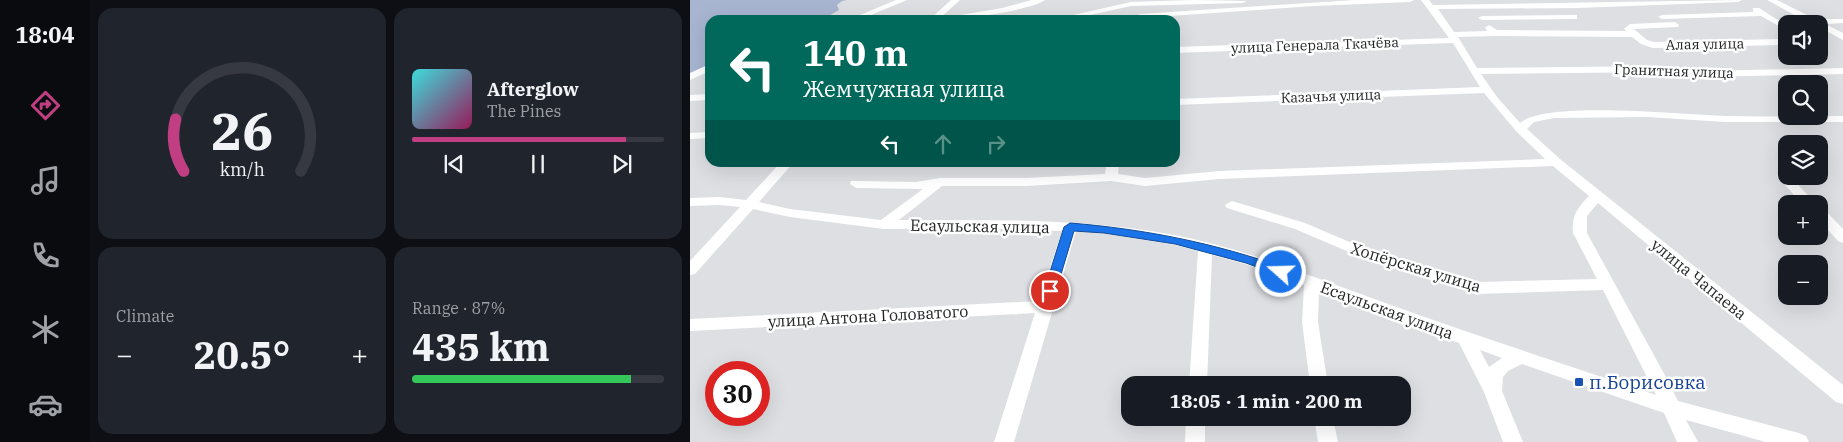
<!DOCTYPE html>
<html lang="en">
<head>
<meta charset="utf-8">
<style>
	:root { --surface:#171b24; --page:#20242c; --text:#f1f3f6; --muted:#9ea1a6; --line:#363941; --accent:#c23e83 }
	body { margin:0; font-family:"IBM Plex Serif",serif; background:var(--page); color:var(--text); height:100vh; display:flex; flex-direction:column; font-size:19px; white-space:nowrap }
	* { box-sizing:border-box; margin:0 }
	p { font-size:16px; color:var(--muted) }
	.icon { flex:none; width:28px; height:28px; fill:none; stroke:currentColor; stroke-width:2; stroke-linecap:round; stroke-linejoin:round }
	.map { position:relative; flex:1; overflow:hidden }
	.side { display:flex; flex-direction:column; gap:8px; padding:8px; background:#0d0f14; width:600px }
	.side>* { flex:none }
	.banner { position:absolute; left:15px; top:15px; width:475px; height:152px; border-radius:15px; box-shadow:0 5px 20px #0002; background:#00695c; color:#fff; overflow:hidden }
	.fabs { position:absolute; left:1088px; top:15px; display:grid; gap:10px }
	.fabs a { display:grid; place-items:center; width:50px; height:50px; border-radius:10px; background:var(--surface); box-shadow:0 5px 20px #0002; font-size:25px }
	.speed { position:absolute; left:15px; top:361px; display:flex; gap:10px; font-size:25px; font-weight:700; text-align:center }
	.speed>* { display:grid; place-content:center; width:65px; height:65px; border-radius:50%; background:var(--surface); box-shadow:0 5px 20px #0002; line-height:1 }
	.speed .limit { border:8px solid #d22; background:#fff; color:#111 }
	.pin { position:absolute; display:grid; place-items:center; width:42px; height:42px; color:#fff; margin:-21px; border:2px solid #fff; border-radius:50%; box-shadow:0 1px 5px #0007 }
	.me { position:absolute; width:55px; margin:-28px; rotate:290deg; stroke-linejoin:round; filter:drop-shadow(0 0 4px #0008) }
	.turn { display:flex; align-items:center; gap:18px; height:105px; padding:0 15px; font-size:22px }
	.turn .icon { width:65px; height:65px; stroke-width:2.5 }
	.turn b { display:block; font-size:35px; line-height:42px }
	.lanes { display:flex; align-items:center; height:48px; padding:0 15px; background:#0003; justify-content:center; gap:25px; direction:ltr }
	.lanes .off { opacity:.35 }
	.big { font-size:38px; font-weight:700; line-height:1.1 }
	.side .card { flex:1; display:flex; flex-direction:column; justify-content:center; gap:8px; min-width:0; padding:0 18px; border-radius:15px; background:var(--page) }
	.side .dial { align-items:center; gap:0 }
	.dial svg { height:130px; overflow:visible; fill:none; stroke:var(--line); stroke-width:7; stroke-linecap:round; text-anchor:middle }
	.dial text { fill:var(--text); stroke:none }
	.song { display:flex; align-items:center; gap:15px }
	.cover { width:60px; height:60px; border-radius:8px; background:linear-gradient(135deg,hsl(180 70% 55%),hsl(330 70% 35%)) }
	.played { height:5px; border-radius:2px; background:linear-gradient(90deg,var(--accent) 85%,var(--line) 85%) }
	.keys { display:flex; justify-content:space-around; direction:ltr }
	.heat { display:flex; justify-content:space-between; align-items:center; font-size:28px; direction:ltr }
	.charge { height:8px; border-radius:4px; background:linear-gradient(90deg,#34c759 87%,var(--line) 0) }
	.side .tiles { flex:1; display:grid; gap:8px; grid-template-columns:repeat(2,1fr) }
	.trip { position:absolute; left:431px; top:376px; width:290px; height:50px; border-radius:15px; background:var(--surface); box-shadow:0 5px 20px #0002; font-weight:700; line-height:50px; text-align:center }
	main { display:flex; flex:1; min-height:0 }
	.dock { display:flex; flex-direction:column; width:90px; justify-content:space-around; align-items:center; background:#090b0e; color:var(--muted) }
	.dock .icon { width:35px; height:35px }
	.dock .current { color:var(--accent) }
	.dock b { font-size:22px; color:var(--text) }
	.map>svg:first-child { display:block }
	.green { fill:#a8b5d1 }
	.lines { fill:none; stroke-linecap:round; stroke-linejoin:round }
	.minor { fill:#fff; fill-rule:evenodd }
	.route { fill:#1a73e8; stroke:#114b97 }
	.transit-dot { fill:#1a4fb4; stroke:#fff; stroke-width:2 }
	.labels { text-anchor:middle; stroke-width:5; stroke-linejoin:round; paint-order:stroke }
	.far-street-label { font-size:14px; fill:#232425; stroke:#fff }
	.street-label { font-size:16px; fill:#232425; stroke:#fff }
	.near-transit-label { font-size:19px; fill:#164399; stroke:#fff; text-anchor:start }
</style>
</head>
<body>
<main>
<nav class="dock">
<b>18:04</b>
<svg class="icon current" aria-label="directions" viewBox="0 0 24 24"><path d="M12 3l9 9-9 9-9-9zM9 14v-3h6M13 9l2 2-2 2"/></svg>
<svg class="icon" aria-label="music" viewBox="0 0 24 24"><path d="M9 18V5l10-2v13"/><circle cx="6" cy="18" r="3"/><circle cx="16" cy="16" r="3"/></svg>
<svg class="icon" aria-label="phone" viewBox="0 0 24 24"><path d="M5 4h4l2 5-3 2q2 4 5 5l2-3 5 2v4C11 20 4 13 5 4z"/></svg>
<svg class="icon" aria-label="climate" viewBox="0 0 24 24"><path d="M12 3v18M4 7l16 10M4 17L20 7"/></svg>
<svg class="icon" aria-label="car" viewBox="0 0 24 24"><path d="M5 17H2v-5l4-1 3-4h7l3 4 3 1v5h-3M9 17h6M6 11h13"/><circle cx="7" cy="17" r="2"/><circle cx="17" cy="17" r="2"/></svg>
</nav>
<section class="side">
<div class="tiles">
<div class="card dial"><svg viewBox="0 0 100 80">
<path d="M14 69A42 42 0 1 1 86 69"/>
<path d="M14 69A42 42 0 0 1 9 37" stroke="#c23e83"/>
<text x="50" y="56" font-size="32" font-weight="700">26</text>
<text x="50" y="72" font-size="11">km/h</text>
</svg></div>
<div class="card">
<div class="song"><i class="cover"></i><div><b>Afterglow</b><p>The Pines</p></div></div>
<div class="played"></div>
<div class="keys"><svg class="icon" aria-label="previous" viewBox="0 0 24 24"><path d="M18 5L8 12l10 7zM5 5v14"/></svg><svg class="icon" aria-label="pause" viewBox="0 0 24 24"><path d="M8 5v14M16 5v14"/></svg><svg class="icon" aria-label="next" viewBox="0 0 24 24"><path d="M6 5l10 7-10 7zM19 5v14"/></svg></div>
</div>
<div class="card"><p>Climate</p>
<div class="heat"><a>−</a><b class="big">20.5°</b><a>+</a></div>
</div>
<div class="card"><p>Range · 87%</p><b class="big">435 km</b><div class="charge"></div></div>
</div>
</section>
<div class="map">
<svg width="1153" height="442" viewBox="0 0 1153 442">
	<rect width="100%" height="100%" fill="#dddfe3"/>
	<path class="green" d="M0 0H157L152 1 147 5 149 10 135 18V20H20V65L0 74Z"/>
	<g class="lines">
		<g class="minor">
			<path d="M206 0H217L169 20H158Z"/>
			<path d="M261 0H270L248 20H239Z"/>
			<path d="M342 0H355C339 11 270 20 249 20L253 18 312 8Z"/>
			<path d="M503 0 557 1 553 3 441 6 377 20H361L441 2Z"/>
			<path d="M664 0H724L720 2 624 6 450 18 446 16 450 14Z"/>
			<path d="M731 0H739L743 5 1052 0 1048 2 886 8 748 9 764 32 797 31 795 28 799 25 807 30 936 31 934 29 940 24 985 22 989 25 988 27 944 29 957 40 964 42 1090 39 1094 42 1090 45 963 48 951 44 942 37 805 36 768 37 787 68 976 66 1015 71 1153 68V74L1015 77 976 72 791 74 807 97 830 123C856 100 997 115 1036 116 1076 117 1114 116 1153 116V122H1035L958 117 864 118 844 122 837 129 870 159 1153 385V404L1146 402 908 203 897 216V233L977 379 988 401 1109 433 1116 436 1119 442H1076L996 420 1008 442H987L974 413 832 364 818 371 813 377 812 391 833 442H813L794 392 769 343 629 291 628 322 638 385H620L612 322 614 285 555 264 522 255 517 385H499L508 251 485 245 399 231H386L324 442H304L345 313 0 331V319L349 301 372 231 293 228 194 229 100 217 63 209 5 274 0 275V261L50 207 29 205 0 206V198L29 197 56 200 91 162H104L69 202 100 209 191 220 233 189 166 188 160 184 161 181 226 182 250 178H336L415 174 417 162H429L428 174 455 178 530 171 855 159 826 131 794 93 485 105V99L790 87 763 43 485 53V47L759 38ZM863 166 899 196C888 207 881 216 883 233L907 279 786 282 683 252 615 223 542 201 535 205 537 208 605 229 673 258 786 294 913 290 966 395C876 365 788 336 698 304 628 279 557 249 484 235 393 218 300 220 209 220L252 186H336L421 181 455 186 530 179ZM790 350 812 358 799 367Z"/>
			<path d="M1077 0H1087L1125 19H1153V23L1135 24 1153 33V40L1129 27V24H1121Z"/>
			<path d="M1063 8H1069L1096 25V30L1071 16 972 19 968 17 972 15 1063 12Z"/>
			<path d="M884 15H887V19L792 20 788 18 792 16Z"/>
			<path d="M20 64V71L0 80V73Z"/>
			<path d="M20 94V100L0 101V95Z"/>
			<path d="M20 132V138L0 139V133Z"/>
			<path d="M1093 172 1096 173V176H1100L1126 204H1112L1087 176Z"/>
			<path d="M1129 208 1134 209 1153 229V243L1148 241 1129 220Z"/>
			<path d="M496 418H515V442H495Z"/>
			<path d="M624 418H643L648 442H628Z"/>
		</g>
	</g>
	<path class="route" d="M380 223C454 229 525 243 595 268L597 272 591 276 556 263 485 244 414 233 384 231 366 291 365 295H355L354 291 374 227Z"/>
	<rect class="transit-dot" x="884" y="377" width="10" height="10" rx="2.5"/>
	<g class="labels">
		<g class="far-street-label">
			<text transform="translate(1015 44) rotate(-1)" y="5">Алая улица</text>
			<text transform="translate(625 45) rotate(-2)" y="5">улица Генерала Ткачёва</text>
			<text transform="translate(984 71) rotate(2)" y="5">Гранитная улица</text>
			<text transform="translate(641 96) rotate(-2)" y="5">Казачья улица</text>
		</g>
		<g class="street-label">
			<text transform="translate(290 226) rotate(1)" y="6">Есаульская улица</text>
			<text transform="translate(726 267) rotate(17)" y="6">Хопёрская улица</text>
			<text transform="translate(1009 279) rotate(39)" y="6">улица Чапаева</text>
			<text transform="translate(697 310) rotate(20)" y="6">Есаульская улица</text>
			<text transform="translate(178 316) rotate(-3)" y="6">улица Антона Головатого</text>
		</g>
		<g class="near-transit-label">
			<text x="899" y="389">п.Борисовка</text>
		</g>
	</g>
</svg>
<div class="fabs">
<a><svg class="icon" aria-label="sound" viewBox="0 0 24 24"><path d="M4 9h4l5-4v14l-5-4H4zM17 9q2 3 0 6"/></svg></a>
<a><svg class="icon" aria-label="search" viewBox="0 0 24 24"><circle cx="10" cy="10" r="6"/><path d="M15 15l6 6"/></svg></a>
<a><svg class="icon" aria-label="layers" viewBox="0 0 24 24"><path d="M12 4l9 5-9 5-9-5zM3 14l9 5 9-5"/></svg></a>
<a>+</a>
<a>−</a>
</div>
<div class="speed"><div class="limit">30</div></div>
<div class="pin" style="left:360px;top:291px;background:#d93025"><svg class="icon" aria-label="arrive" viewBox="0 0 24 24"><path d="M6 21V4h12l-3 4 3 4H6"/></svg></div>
<svg class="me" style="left:591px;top:272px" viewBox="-20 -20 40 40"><circle r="17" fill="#1a73e8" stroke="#fff" stroke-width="3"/><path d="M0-11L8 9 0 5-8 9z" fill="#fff"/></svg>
<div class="trip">18:05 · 1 min · 200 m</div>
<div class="banner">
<div class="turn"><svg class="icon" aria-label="left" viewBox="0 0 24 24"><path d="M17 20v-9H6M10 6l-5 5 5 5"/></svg><div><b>140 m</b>Жемчужная улица</div></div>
<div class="lanes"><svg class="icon" aria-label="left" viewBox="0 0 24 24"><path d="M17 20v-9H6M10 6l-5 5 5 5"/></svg><svg class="icon off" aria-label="ahead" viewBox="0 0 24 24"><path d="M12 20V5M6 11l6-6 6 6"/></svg><svg class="icon off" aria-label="right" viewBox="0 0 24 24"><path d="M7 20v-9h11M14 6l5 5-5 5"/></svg></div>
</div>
</div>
</main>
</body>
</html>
